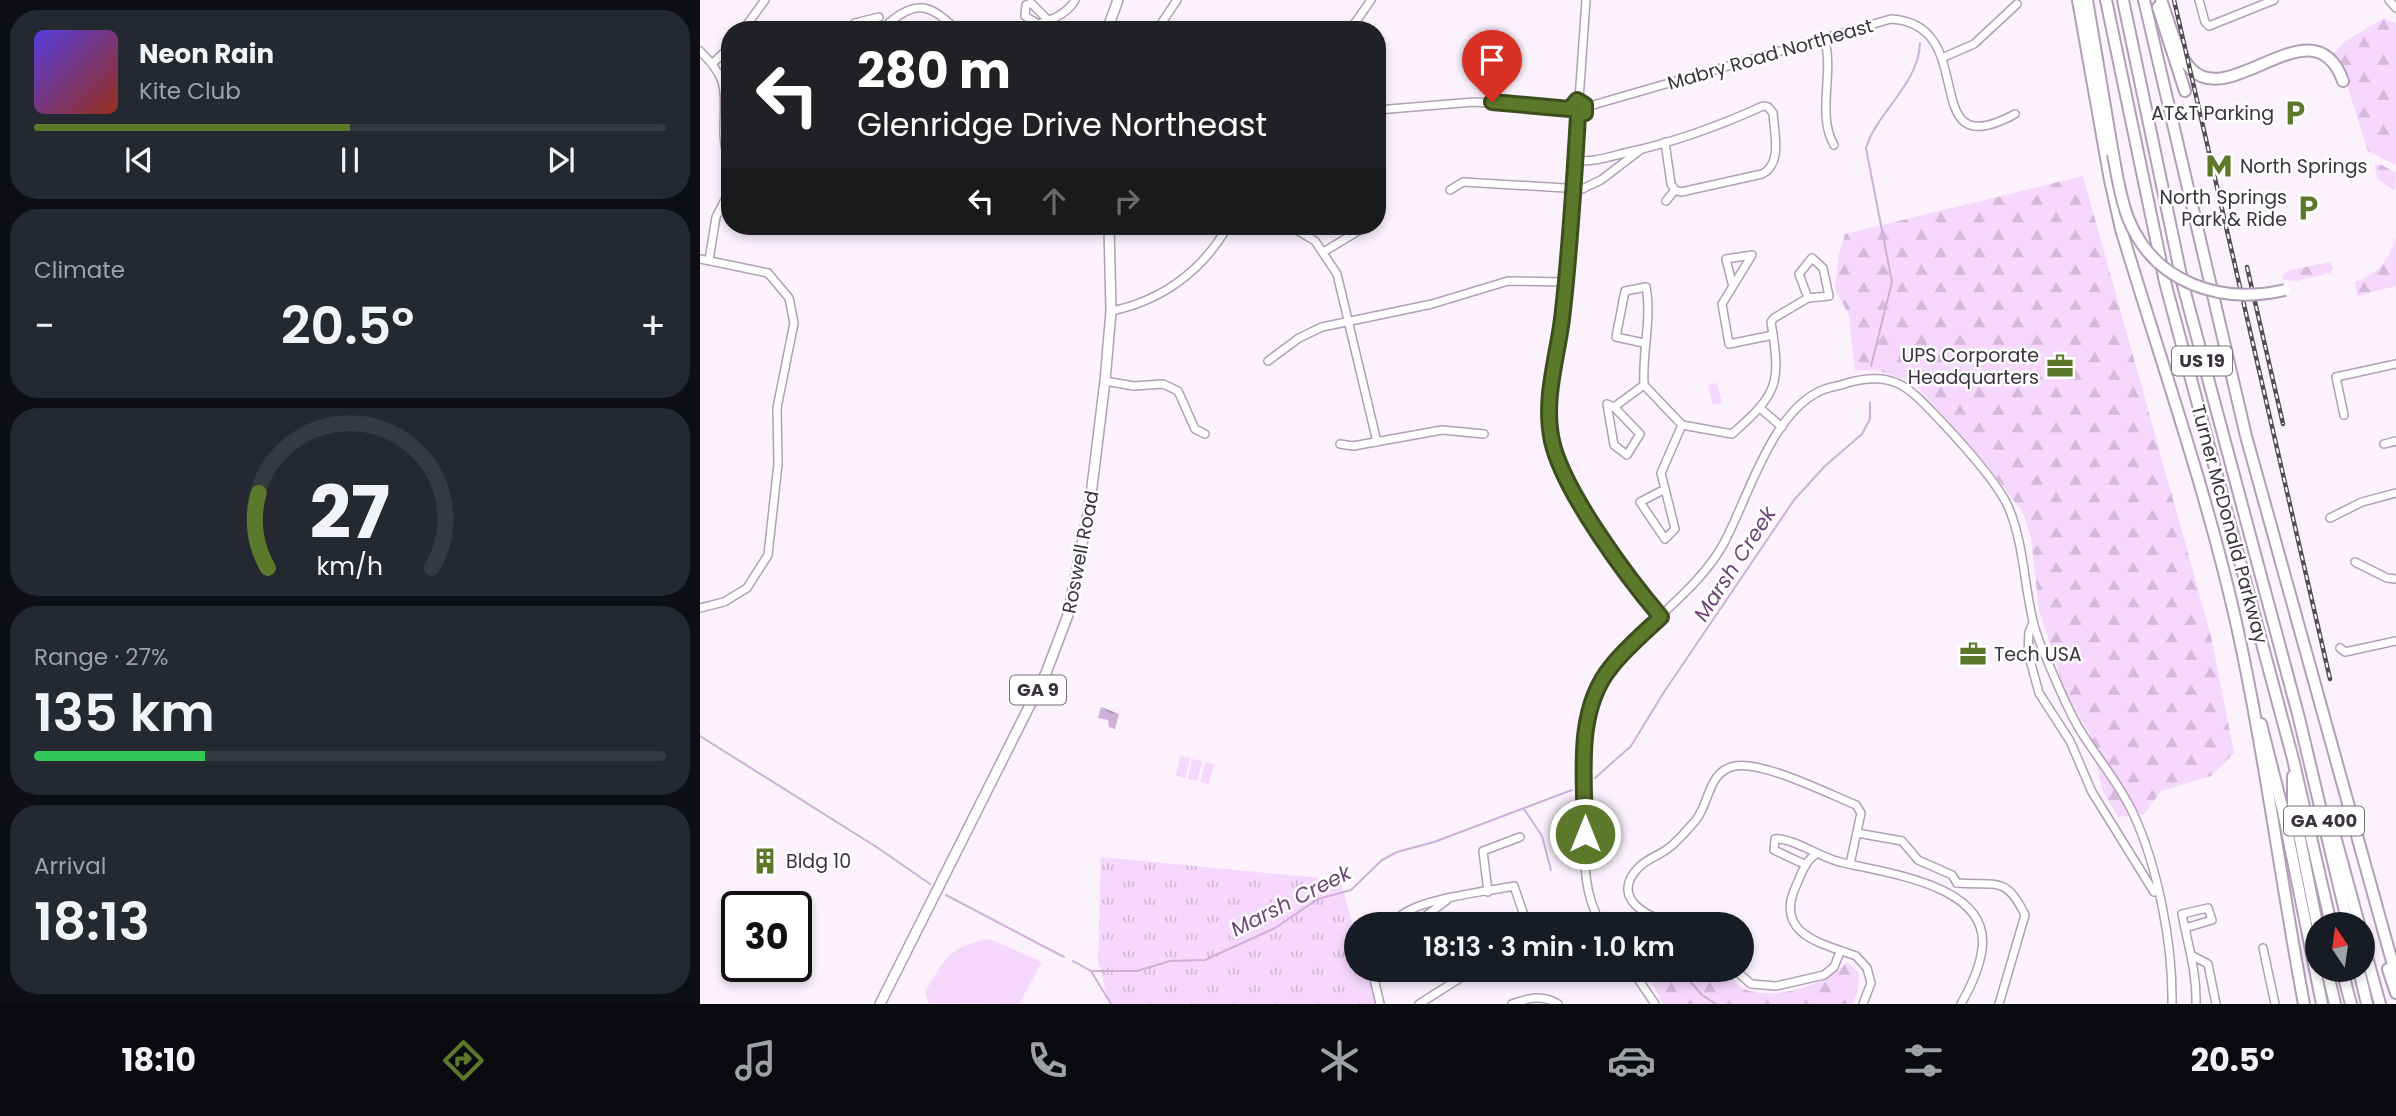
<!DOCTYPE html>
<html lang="en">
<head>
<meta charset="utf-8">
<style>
	:root { --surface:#171b24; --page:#242831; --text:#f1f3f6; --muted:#9ea1a6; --line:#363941; --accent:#5c782b }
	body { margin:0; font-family:Poppins,sans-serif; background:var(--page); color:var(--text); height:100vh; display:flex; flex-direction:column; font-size:26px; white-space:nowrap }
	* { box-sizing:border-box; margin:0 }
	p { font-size:23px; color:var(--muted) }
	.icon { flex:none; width:38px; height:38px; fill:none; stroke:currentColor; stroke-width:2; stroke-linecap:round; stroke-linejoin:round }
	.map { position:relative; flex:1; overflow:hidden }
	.panel { display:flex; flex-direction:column; gap:10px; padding:10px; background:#0d0f14; width:700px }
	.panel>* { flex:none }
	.top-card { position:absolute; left:21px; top:21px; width:665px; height:214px; border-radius:28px; box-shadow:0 4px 10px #0003; background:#202124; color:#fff; overflow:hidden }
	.needle { width:46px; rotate:347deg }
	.fabs { position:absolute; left:1605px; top:912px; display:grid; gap:14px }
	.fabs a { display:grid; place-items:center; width:70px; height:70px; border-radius:50%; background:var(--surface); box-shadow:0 4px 10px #0003; font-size:35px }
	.speed { position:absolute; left:21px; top:891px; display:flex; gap:14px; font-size:35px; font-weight:700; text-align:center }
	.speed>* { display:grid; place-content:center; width:91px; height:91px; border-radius:50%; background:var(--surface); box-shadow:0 4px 10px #0003; line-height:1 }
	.speed .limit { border:4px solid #111; border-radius:10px; background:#fff; color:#111 }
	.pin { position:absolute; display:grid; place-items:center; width:60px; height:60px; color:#fff; margin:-72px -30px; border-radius:50% 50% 50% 0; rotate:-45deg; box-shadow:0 0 7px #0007 }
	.pin .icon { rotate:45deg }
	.me { position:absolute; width:77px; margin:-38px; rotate:0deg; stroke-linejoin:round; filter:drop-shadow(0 0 5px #0008) }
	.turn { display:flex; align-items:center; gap:24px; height:147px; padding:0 21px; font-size:32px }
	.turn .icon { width:91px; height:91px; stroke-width:2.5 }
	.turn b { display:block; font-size:49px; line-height:60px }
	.lanes { display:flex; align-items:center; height:66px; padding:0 21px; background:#0003; justify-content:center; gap:35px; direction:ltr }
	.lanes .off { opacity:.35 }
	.big { font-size:52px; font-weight:600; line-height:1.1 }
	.panel .tile { flex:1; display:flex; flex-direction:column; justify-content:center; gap:10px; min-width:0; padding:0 24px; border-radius:28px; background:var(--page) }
	.panel .dial { align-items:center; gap:0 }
	.dial svg { height:182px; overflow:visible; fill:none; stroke:var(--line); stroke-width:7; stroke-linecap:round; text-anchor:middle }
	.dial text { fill:var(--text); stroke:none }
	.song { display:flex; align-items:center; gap:21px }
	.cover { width:84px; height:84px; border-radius:10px; background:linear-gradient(135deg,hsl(250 70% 55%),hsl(10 70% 35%)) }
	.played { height:7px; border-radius:4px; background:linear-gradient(90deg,var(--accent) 50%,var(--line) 50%) }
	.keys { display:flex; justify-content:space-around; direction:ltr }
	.heat { display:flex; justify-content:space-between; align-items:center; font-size:38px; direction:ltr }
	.charge { height:10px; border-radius:5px; background:linear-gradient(90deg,#34c759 27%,var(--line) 0) }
	.trip { position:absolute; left:644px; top:912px; width:410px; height:70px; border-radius:35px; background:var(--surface); box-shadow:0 4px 10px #0003; font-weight:600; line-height:70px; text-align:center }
	.tab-bar { display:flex; height:112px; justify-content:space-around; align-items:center; background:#090b0e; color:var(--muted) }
	.tab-bar .icon { width:49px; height:49px }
	.tab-bar .current { color:var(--accent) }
	.tab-bar b { font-size:32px; color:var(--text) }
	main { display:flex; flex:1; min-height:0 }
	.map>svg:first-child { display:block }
	.grass { fill:url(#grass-tufts) }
	.forest { fill:url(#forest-firs) }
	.pitch { fill:#f6d7fe }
	.water { fill:url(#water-waves) }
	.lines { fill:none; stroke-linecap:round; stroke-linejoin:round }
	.stream { stroke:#d0b0d8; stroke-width:2 }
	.minor-casing { stroke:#b29fb7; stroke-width:10 }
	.major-casing { stroke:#b29fb7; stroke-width:12 }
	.highway-casing { stroke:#b29fb7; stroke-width:14 }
	.minor { stroke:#fff; stroke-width:7 }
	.major { stroke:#fff; stroke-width:9 }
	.highway { stroke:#fff; stroke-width:10 }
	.rail-casing { stroke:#544c56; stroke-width:4.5 }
	.rail { stroke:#fff; stroke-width:2; stroke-dasharray:5; stroke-linecap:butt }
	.highway-bridge-casing { stroke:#b29fb7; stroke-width:14; stroke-linecap:butt }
	.highway-bridge { stroke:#fff; stroke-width:10 }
	.route-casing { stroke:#3c4e1c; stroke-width:18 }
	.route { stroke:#5c782b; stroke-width:12 }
	.labels { text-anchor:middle; stroke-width:5; stroke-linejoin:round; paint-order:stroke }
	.shield { fill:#fff; stroke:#757076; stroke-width:2 }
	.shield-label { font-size:18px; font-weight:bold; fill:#3a323c }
	.street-label { font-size:19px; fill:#3a323c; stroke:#fff }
	.poi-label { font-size:19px; fill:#3a323c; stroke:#fff; text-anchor:end }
	.water-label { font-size:21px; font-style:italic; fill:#6d4378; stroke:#fff }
</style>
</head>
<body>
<main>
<section class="panel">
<div class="tile">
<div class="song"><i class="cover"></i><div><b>Neon Rain</b><p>Kite Club</p></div></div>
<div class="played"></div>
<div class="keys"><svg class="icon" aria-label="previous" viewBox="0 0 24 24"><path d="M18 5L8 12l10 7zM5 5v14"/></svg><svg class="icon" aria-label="pause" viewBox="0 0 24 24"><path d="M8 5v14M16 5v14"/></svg><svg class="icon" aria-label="next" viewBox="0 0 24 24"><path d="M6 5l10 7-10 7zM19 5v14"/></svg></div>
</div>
<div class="tile"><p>Climate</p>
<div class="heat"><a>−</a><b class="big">20.5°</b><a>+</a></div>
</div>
<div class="tile dial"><svg viewBox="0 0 100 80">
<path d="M14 69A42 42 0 1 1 86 69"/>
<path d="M14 69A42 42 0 0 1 10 36" stroke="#5c782b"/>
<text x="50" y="56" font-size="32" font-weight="700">27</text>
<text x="50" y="72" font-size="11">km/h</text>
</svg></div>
<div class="tile"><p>Range · 27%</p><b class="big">135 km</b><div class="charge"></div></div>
<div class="tile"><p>Arrival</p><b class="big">18:13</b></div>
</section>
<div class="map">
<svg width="1696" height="1004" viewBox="0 0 1696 1004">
	<defs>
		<pattern id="grass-tufts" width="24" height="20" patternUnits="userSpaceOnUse" patternTransform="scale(1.75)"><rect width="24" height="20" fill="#f6d7fe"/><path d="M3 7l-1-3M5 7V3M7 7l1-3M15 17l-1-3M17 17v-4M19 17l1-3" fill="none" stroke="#d4b9db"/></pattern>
		<pattern id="forest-firs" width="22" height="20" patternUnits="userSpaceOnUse" patternTransform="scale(1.75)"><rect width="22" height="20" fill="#f6d7fe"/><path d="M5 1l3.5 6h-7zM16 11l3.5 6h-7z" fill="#d4b9db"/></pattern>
		<pattern id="water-waves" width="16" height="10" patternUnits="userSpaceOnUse" patternTransform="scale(1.75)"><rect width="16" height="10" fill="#d0b0d8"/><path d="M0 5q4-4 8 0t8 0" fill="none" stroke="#aa90b0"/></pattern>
	</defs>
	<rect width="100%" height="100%" fill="#fbf2fd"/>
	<path class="grass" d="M401 857 640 880 656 936V970H666L676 1004H409L398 960Z"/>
	<g class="forest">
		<path d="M1684 18 1696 24V165L1668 151 1644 75 1633 55 1644 42Z"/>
		<path d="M1680 164 1696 173 1695 191 1677 179 1675 165Z"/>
		<path d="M1383 176 1511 636 1534 753 1511 776 1461 791 1444 814 1418 817 1403 792 1389 733 1365 691 1339 610 1331 538 1323 513 1285 462 1213 382 1176 370 1155 371 1149 315 1135 289 1138 258 1145 234Z"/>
		<path d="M1696 238V286L1657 296 1655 282C1678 274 1688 261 1696 238Z"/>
		<path d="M1630 262 1633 267 1630 273 1597 281 1583 280V274L1590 270Z"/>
		<path d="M1147 962 1159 973 1158 991 1152 1004H963L946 970H1025C1032 975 1036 986 1044 989 1076 1001 1124 986 1147 962Z"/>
	</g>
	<g class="pitch">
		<path d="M1017 383 1022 403 1013 405 1008 385Z"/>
		<path d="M480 756 490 758 485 778 476 776Z"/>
		<path d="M492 759 502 761 497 781 488 779Z"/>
		<path d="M505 762 514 764 509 784 500 782Z"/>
		<path d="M290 939 342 962 319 1004 229 1003 225 992C244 960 250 945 290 939Z"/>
	</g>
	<path class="water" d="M401 707 419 714 415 729 409 727 408 720 398 718Z"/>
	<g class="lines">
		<g class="stream">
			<path d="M1171 366 1192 282 1166 148C1176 113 1219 84 1220 43"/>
			<path d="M0 736 178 848 230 884"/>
			<path d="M895 778 931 746 964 692 1094 500 1125 466 1162 434 1170 419V402"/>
			<path d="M824 809 842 836 851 870"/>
			<path d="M246 895 364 957"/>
			<path d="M373 961 391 971 411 1004"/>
			<path d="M980 970 1002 995 1016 1004"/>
			<path d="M391 971H437L470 961 505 960 575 928 618 899 651 890 682 860 697 852 734 842 872 790"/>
		</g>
		<g class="minor-casing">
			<g id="minor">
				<path d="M1499 0 1505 22 1509 26 1574 0"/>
				<path d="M1689 0 1696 8"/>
				<path d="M349 21 331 3 326 5 325 16 338 24C352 20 368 13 375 0"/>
				<path d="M43 30 65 0"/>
				<path d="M152 30 155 23 179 17"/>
				<path d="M181 30C212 1 228 0 256 30"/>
				<path d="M457 30 477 0"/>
				<path d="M650 30 671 0"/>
				<path d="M1124 38C1135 72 1116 114 1134 145"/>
				<path d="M0 51C31 81 24 92 24 132 24 145 28 159 30 172"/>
				<path d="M1244 57 1274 44 1317 4"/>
				<path d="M13 63 30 47"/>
				<circle cx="878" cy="108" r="8"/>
				<path d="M879 100 886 0"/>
				<path d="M886 107 1191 19C1283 24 1214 169 1315 114"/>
				<path d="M677 110 774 102 870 109"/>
				<path d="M878 116C874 184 870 252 862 319 857 359 843 400 852 441 863 491 927 577 961 617"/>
				<path d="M876 160C894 163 911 156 929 152 975 142 1019 126 1063 106L1068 107 1073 113C1074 132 1083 164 1062 174L981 192 975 190 971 184 965 142"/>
				<path d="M750 190 763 182 882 189 901 180 939 151"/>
				<path d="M966 201 975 190"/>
				<path d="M590 226 615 241 637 274 677 442"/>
				<path d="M625 251 660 230"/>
				<path d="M0 259 68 273 89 298 94 323 77 408 78 464 68 555 47 588 24 602 0 608"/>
				<path d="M9 260 16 217 30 190"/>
				<path d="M1032 283 1026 259 1052 255 1022 304 1029 344 1073 335"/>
				<path d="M411 311C462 301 503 270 528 226"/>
				<path d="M568 361 599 338 622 327 732 304 808 281 866 282"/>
				<path d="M405 381 434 386 463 384 478 391 495 429 505 434"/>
				<path d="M944 385 982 425"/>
				<path d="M914 407 907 404 914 445 927 455 940 434 914 407 944 385C942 352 952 319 946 287L925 291 916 337 944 343"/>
				<path d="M1061 409 1082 427"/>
				<path d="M1644 415 1636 377 1696 364"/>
				<path d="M640 444 653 446 742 430 784 434"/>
				<path d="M1684 444 1696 441"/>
				<path d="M965 489 940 502 965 539 975 529 961 473 982 425 1032 434C1079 393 1081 383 1071 322L1074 318 1108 298 1129 296 1123 268 1112 258 1099 274 1108 298"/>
				<path d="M1630 518 1662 502 1696 493"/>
				<path d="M1655 562 1687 578 1696 579"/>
				<path d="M1333 623 1329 632 1328 653 1339 693 1370 741 1392 792 1454 892"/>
				<path d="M1640 648 1645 652 1696 641"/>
				<path d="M1157 833 1202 841 1218 860 1252 875 1257 883"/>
				<path d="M1116 854C1105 861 1101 875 1096 886 1073 935 1124 944 1156 956L1167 968 1171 983 1163 1004"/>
				<path d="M1106 865 1074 850 1075 839C1091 837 1122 858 1140 862 1184 873 1291 884 1282 949 1280 967 1270 988 1261 1004"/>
				<path d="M1257 883C1296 886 1306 875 1325 915L1299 1004"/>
				<path d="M788 892 783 851 820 837"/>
				<path d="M693 924C706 899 786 892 814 886L827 924"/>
				<path d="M715 924 747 900"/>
				<path d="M901 924C881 889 885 854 885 815 885 780 879 737 890 703 911 642 991 604 1024 543 1048 498 1071 414 1120 391 1129 387 1139 386 1147 383 1192 370 1208 386 1237 417 1258 439 1300 484 1310 511 1324 547 1324 584 1333 621 1336 636 1344 652 1350 667 1359 688 1368 710 1380 730 1397 758 1419 783 1433 813 1458 867 1473 945 1472 1004"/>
				<path d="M973 924C949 917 908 899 939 867 948 858 961 855 970 847 979 840 988 829 996 820 1010 802 1008 771 1035 766 1063 761 1129 794 1156 805L1161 813 1150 864"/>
				<path d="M1485 928 1512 920 1508 908 1482 914C1488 945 1497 973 1496 1004"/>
				<path d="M1563 948 1575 1004"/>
				<path d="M1491 955 1508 964 1516 1004"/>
				<path d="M672 970 680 1004"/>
				<path d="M932 970 955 1004"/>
				<path d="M1035 970 1051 984 1076 986 1124 975 1134 967 1140 952"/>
				<path d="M719 1004 773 970"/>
				<path d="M812 1004C828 998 843 994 858 1004"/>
			</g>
		</g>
		<g class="major-casing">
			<g id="major">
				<path d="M407 30 418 0"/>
				<path d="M180 1004 346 673 368 615 390 503 405 381 411 311 409 226"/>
			</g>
		</g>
		<g class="highway-casing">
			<g id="highway">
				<path d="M1378 0 1410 180 1421 229C1460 359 1506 489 1536 622 1564 748 1580 877 1604 1004"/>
				<path d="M1387 0 1413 154"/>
				<path d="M1406 0 1465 282 1593 759 1631 924"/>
				<path d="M1423 0 1483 285 1599 718 1648 924"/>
				<path d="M1444 0 1546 436 1696 976"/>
				<path d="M1461 0C1469 21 1476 53 1491 69 1531 111 1614 0 1643 81"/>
				<path d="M1458 7 1485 91"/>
				<path d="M1561 724 1583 811 1622 1004"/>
				<path d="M1593 776V804L1617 924"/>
				<path d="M1632 825 1659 924"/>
				<path d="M1662 939 1680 1004"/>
				<path d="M1688 969 1696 993"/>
				<path d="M1627 970 1635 1004"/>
				<path d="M1642 970 1651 1004"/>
				<path d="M1659 970 1667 1004"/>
			</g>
		</g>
		<use href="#minor" class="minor"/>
		<use href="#major" class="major"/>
		<use href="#highway" class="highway"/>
		<g class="rail-casing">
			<g id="rail">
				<path d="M1474 0 1630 679"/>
				<path d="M1547 267 1583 424"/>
			</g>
		</g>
		<use href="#rail" class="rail"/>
		<g class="highway-bridge-casing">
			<path id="highway-bridge" d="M1413 154C1417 175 1420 197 1428 218 1454 283 1520 305 1585 290"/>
		</g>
		<use href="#highway-bridge" class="highway-bridge"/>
	</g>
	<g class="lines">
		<g class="route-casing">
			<path id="route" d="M792 102 870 109 877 100 885 105V113L878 116C874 184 870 252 862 319 857 359 843 400 852 441 863 491 927 577 961 617 944 633 925 649 911 667 874 712 885 780 885 834"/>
		</g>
		<use href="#route" class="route"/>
	</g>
	<defs>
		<g id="parking-bare" transform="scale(2.1)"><path d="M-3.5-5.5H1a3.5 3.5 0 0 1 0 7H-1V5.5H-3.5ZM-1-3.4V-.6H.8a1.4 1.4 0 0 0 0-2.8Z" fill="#5c782b" stroke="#fff" stroke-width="2.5" paint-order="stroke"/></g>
		<g id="metro-bare" transform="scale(2.1)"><path d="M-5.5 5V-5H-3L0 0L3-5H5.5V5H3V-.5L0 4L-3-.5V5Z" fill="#5c782b" stroke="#fff" stroke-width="2.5" paint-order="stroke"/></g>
		<g id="office-bare" transform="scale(2.1)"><path d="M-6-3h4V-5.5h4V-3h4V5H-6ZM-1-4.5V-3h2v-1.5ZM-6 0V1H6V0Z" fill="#5c782b" stroke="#fff" stroke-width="2.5" paint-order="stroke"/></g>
		<g id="building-bare" transform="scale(2.1)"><path d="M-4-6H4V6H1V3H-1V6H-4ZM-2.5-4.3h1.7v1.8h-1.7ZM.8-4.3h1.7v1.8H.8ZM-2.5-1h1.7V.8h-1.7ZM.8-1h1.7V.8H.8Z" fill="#5c782b" stroke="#fff" stroke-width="2.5" paint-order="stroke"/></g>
	</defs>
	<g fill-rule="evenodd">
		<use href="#parking-bare" x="1595" y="113"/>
		<use href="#metro-bare" x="1519" y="166"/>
		<use href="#parking-bare" x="1608" y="208"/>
		<use href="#office-bare" x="1360" y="366"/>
		<use href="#office-bare" x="1273" y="654"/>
		<use href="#building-bare" x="65" y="861"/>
	</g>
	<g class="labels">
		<g class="shield">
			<rect x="1472" y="346.5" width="60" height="29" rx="5"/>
			<rect x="310" y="675.5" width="56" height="29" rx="5"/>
			<rect x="1584" y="806.5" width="80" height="29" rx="5"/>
		</g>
		<g class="shield-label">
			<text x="1502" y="367">US 19</text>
			<text x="338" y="696">GA 9</text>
			<text x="1624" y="827">GA 400</text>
		</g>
		<g class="street-label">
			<text transform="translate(1070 54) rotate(-16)" y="7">Mabry Road Northeast</text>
			<text transform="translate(1530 524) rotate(75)" y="7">Turner McDonald Parkway</text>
			<text transform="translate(380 552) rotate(-79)" y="7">Roswell Road</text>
		</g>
		<g class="poi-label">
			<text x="1574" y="120">AT&amp;T Parking</text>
			<text x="1540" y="173" text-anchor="start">North Springs</text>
			<text x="1587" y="204">North Springs<tspan x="1587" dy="22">Park &amp; Ride</tspan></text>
			<text x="1339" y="362">UPS Corporate<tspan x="1339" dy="22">Headquarters</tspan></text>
			<text x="1294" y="661" text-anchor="start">Tech USA</text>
			<text x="86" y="868" text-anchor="start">Bldg 10</text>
		</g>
		<g class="water-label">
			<text transform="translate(1035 564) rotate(-57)" y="7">Marsh Creek</text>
			<text transform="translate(591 901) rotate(-27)" y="7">Marsh Creek</text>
		</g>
	</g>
</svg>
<div class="fabs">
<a><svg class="needle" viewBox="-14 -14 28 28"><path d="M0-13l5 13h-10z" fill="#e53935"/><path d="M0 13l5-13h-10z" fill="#9ea1a6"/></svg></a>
</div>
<div class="speed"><div class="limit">30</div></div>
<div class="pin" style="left:792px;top:102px;background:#d93025"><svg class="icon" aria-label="arrive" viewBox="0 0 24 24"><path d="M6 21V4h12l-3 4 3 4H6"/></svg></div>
<svg class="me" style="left:885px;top:834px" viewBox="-20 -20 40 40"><circle r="17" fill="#5c782b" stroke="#fff" stroke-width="3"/><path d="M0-11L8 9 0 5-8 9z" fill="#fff"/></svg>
<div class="trip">18:13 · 3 min · 1.0 km</div>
<div class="top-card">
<div class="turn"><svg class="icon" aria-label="left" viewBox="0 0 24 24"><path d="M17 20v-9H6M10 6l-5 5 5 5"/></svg><div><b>280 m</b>Glenridge Drive Northeast</div></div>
<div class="lanes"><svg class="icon" aria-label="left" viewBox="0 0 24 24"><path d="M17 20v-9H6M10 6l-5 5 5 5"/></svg><svg class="icon off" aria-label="ahead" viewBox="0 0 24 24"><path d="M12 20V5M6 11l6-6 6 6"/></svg><svg class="icon off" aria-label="right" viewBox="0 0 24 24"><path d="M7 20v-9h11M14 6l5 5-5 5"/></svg></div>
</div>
</div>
</main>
<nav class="tab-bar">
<b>18:10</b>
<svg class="icon current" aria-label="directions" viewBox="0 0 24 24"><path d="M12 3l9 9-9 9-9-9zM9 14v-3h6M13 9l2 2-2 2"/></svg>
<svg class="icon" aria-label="music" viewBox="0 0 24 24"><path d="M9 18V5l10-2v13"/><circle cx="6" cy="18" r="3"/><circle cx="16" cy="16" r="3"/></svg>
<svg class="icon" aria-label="phone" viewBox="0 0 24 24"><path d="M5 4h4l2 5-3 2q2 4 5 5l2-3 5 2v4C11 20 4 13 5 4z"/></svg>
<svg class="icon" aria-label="climate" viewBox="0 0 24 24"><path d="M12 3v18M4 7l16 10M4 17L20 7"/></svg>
<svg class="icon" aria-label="car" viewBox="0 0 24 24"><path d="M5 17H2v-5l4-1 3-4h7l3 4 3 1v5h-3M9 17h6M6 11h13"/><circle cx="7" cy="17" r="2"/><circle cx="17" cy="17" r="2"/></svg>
<svg class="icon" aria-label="filters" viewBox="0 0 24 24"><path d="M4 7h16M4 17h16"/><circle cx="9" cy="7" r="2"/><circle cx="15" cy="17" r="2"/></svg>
<b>20.5°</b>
</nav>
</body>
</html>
